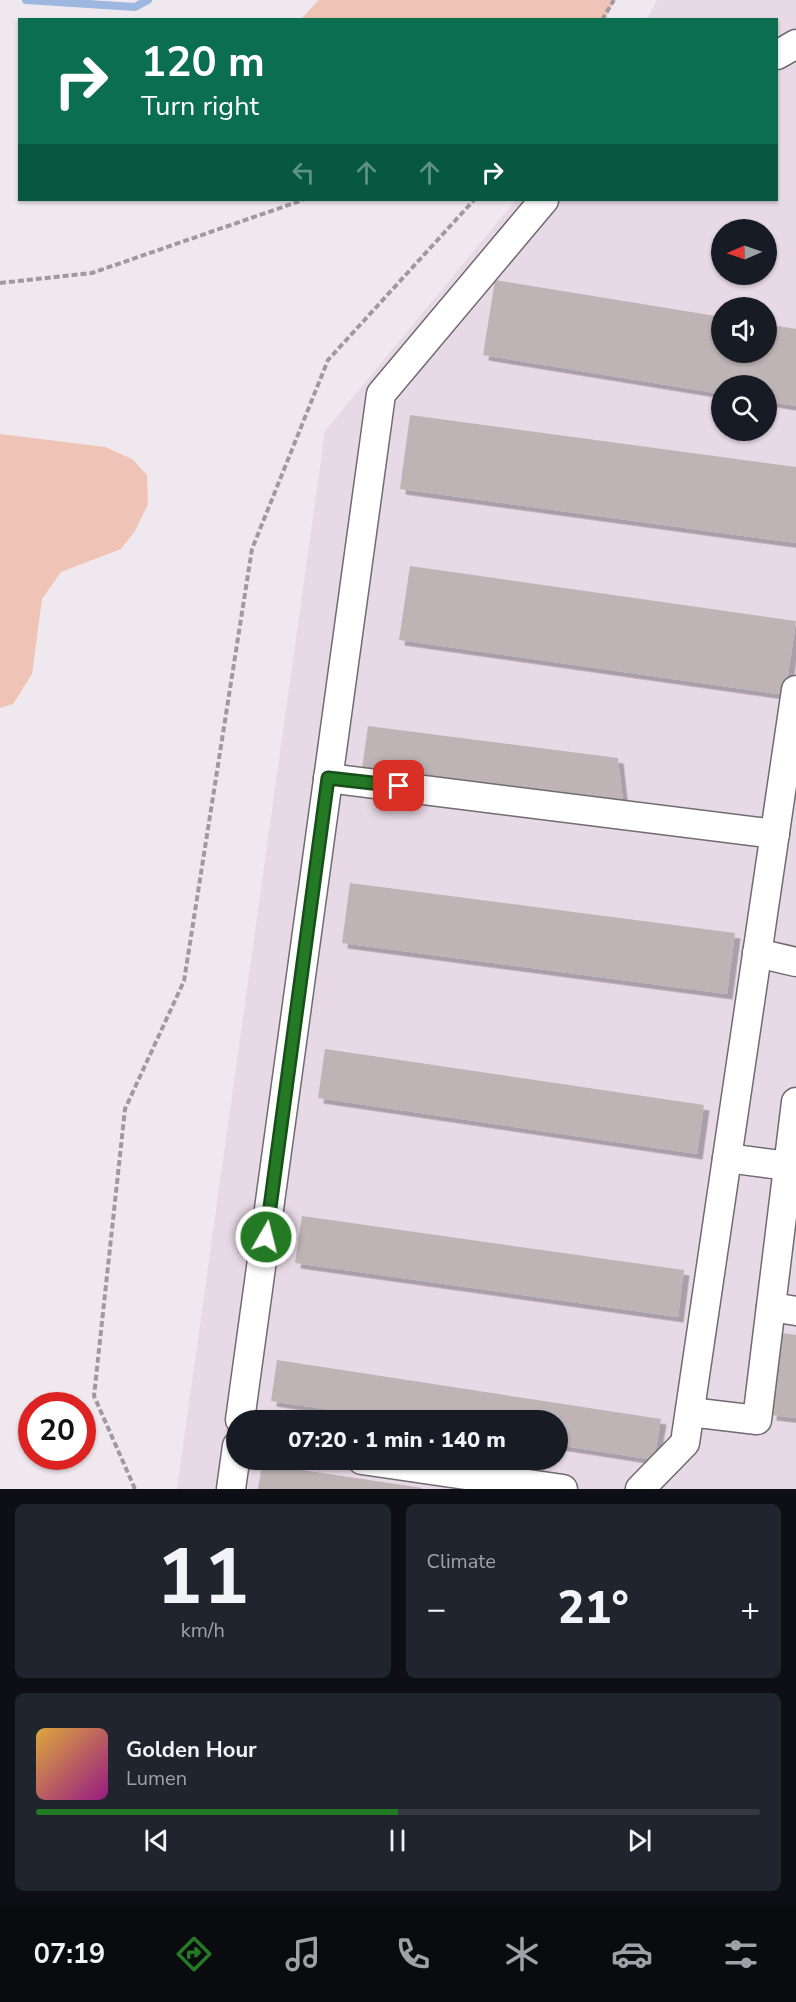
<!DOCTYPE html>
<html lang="en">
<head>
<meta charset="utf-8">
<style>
	:root { --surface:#171b24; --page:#20242c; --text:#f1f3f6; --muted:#9ea1a6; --line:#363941; --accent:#247925 }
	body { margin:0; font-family:"Nunito Sans",sans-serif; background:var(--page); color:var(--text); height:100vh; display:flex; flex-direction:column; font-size:22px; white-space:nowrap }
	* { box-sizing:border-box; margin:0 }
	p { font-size:20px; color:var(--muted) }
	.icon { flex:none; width:33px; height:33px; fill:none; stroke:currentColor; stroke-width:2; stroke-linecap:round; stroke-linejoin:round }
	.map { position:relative; height:1489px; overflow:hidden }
	.sheet { display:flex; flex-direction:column; gap:15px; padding:15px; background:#0d0f14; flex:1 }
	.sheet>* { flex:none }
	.hud { position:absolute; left:18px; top:18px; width:760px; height:183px; border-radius:0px; box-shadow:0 2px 4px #0004; background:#0b6e4f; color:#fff; overflow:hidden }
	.needle { width:39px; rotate:268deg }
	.buttons { position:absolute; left:711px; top:219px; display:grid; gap:12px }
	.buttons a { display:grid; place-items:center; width:66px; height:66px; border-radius:50%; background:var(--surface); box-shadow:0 2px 4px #0004; font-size:30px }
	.speed { position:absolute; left:18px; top:1392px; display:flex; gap:12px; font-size:30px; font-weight:700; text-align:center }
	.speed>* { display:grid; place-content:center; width:78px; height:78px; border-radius:50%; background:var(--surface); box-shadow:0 2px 4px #0004; line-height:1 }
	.speed .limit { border:9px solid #d22; background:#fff; color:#111 }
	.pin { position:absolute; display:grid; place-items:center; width:51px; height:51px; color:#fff; margin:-26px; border-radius:12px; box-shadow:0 3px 9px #0006 }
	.me { position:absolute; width:66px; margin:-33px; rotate:8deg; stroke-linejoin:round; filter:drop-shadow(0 0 4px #0008) }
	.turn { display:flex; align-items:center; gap:21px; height:126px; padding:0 24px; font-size:27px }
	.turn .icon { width:78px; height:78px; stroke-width:2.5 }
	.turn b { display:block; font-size:42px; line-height:51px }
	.lanes { display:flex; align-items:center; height:57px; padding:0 24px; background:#0003; justify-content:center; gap:30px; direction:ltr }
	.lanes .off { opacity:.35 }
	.big { font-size:45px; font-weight:800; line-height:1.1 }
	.sheet .tile { flex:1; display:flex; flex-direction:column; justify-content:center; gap:9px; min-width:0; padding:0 21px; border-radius:9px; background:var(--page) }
	.sheet .dial { align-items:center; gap:0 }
	.dial b { font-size:78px; line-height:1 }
	.song { display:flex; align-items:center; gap:18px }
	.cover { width:72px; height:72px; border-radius:9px; background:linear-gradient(135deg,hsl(40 70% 55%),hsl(310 70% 35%)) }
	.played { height:6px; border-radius:3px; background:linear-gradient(90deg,var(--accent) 50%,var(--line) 50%) }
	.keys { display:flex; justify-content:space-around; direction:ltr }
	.heat { display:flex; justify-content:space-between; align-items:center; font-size:33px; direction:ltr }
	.sheet .tiles { flex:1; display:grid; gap:15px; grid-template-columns:1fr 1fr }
	.tile:last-child { grid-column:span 2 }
	.trip { position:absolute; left:226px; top:1410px; width:342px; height:60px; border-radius:30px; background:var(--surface); box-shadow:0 2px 4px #0004; font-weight:800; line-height:60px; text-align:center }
	.tabs { display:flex; height:96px; justify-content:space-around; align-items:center; background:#090b0e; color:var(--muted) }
	.tabs .icon { width:42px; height:42px }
	.tabs .active { color:var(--accent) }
	.tabs b { font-size:27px; color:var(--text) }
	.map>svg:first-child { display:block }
	.built { fill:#e7d9e5; fill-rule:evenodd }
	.green { fill:#efc3b5 }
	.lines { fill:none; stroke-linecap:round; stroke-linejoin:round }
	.stream { stroke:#9db7e0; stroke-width:8 }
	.building { fill:#beb4b6; filter:url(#shadow) }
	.minor-casing { stroke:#716a70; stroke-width:31 }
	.path { stroke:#a09a9f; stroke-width:4; stroke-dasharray:6 3; stroke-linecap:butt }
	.minor { stroke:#fff; stroke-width:28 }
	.route-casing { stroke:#174f18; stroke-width:15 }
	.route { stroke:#247925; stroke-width:10 }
</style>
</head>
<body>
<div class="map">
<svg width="796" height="1489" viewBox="0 0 796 1489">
	<defs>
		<filter id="shadow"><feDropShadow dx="5.5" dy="5.5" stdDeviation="0" flood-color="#0004"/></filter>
	</defs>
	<rect width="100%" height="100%" fill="#f0e8ef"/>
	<path class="built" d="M657 0H796V1489H177L325 431 516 200H777V20L647 19ZM722 230H766V274H722ZM722 308H766V352H722ZM722 386H766V430H722ZM237 1420H558V1460H237Z"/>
	<g class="green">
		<path d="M319 0H615L605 19H301Z"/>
		<path d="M0 434 105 447 132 459 147 475 148 504 135 531 121 549 61 572 42 599 32 674 13 704 0 708Z"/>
	</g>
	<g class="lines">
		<path class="stream" d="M26 0 135 7 148 0"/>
	</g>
	<g class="building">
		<path d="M495 280 722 317V352H766V324L796 329V406L766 401V386H722V394L483 355Z"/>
		<path d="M410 415 796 467V543L400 489Z"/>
		<path d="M410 566 796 621 785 695 399 640Z"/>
		<path d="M368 726 618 758 623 802 362 769Z"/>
		<path d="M350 883 735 933 727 994 342 943Z"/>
		<path d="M325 1049 704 1105 697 1154 318 1098Z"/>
		<path d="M302 1216 684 1270 678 1317 295 1263Z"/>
		<path d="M781 1333 796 1335V1418L771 1415Z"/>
		<path d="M277 1360 661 1419 654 1460 558 1445V1420H397L271 1401Z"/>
		<path d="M262 1464 422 1488V1489H258Z"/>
	</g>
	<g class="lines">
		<g class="minor-casing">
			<g id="minor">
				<path d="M777 55 796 44"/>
				<path d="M328 778 775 834"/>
				<path d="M757 953 796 962"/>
				<path d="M727 1158 788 1166 796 1176"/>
				<path d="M771 1307 796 1311"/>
				<path d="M690 1412 757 1420 796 1102"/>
				<path d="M240 1420 381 394 544 200"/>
				<path d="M362 1460 563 1489"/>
				<path d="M231 1489 237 1446"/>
				<path d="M640 1489 685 1443 796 690"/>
			</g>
		</g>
		<g class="path">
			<path d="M602 20 614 0"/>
			<path d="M0 283 92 273 303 200"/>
			<path d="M135 1489 94 1396 125 1109 184 981 252 549 328 360 474 200"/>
		</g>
		<use href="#minor" class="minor"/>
	</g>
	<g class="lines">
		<g class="route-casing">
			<path id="route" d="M266 1237 328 778 399 786"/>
		</g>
		<use href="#route" class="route"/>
	</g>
</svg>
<div class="buttons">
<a><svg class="needle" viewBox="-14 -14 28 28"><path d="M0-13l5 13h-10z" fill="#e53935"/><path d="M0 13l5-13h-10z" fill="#9ea1a6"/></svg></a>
<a><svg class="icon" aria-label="sound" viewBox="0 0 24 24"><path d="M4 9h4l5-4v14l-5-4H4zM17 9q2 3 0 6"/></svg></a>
<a><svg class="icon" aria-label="search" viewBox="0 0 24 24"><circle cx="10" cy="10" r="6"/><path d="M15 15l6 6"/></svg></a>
</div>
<div class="speed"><div class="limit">20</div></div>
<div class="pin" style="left:399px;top:786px;background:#d93025"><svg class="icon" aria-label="arrive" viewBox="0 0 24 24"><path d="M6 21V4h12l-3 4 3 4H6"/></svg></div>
<svg class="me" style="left:266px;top:1237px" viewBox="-20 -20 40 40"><circle r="17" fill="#247925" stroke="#fff" stroke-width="3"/><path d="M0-11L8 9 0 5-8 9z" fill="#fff"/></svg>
<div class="trip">07:20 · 1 min · 140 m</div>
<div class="hud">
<div class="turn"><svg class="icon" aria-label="right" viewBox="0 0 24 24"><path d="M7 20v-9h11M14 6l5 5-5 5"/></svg><div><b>120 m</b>Turn right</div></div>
<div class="lanes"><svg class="icon off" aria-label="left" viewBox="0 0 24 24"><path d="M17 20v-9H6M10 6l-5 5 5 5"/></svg><svg class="icon off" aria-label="ahead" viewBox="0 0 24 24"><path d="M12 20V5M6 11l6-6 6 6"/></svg><svg class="icon off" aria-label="ahead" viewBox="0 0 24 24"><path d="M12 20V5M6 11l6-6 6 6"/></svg><svg class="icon" aria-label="right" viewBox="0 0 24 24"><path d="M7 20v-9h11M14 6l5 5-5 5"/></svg></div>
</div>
</div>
<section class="sheet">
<div class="tiles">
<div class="tile dial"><b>11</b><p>km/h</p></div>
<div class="tile"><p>Climate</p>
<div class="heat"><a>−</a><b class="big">21°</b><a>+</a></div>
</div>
<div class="tile">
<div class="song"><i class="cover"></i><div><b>Golden Hour</b><p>Lumen</p></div></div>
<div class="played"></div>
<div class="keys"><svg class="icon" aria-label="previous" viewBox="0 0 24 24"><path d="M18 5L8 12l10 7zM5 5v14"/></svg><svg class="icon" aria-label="pause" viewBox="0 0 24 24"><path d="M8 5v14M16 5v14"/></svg><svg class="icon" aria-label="next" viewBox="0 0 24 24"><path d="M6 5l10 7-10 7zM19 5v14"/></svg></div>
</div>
</div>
</section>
<nav class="tabs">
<b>07:19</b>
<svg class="icon active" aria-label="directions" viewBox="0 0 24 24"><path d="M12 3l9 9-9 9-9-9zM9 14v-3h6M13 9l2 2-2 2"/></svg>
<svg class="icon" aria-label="music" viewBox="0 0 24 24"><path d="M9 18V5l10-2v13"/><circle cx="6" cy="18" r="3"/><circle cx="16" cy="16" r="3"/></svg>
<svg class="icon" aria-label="phone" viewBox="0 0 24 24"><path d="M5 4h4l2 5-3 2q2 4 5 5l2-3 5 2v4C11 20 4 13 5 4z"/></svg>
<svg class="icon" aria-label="climate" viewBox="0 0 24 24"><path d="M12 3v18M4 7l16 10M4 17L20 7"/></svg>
<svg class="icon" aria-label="car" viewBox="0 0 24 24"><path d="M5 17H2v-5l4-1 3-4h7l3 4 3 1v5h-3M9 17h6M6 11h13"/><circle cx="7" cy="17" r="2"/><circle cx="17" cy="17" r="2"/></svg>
<svg class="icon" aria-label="filters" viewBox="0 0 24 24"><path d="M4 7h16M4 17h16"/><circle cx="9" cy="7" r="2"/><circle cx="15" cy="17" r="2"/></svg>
</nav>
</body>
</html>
